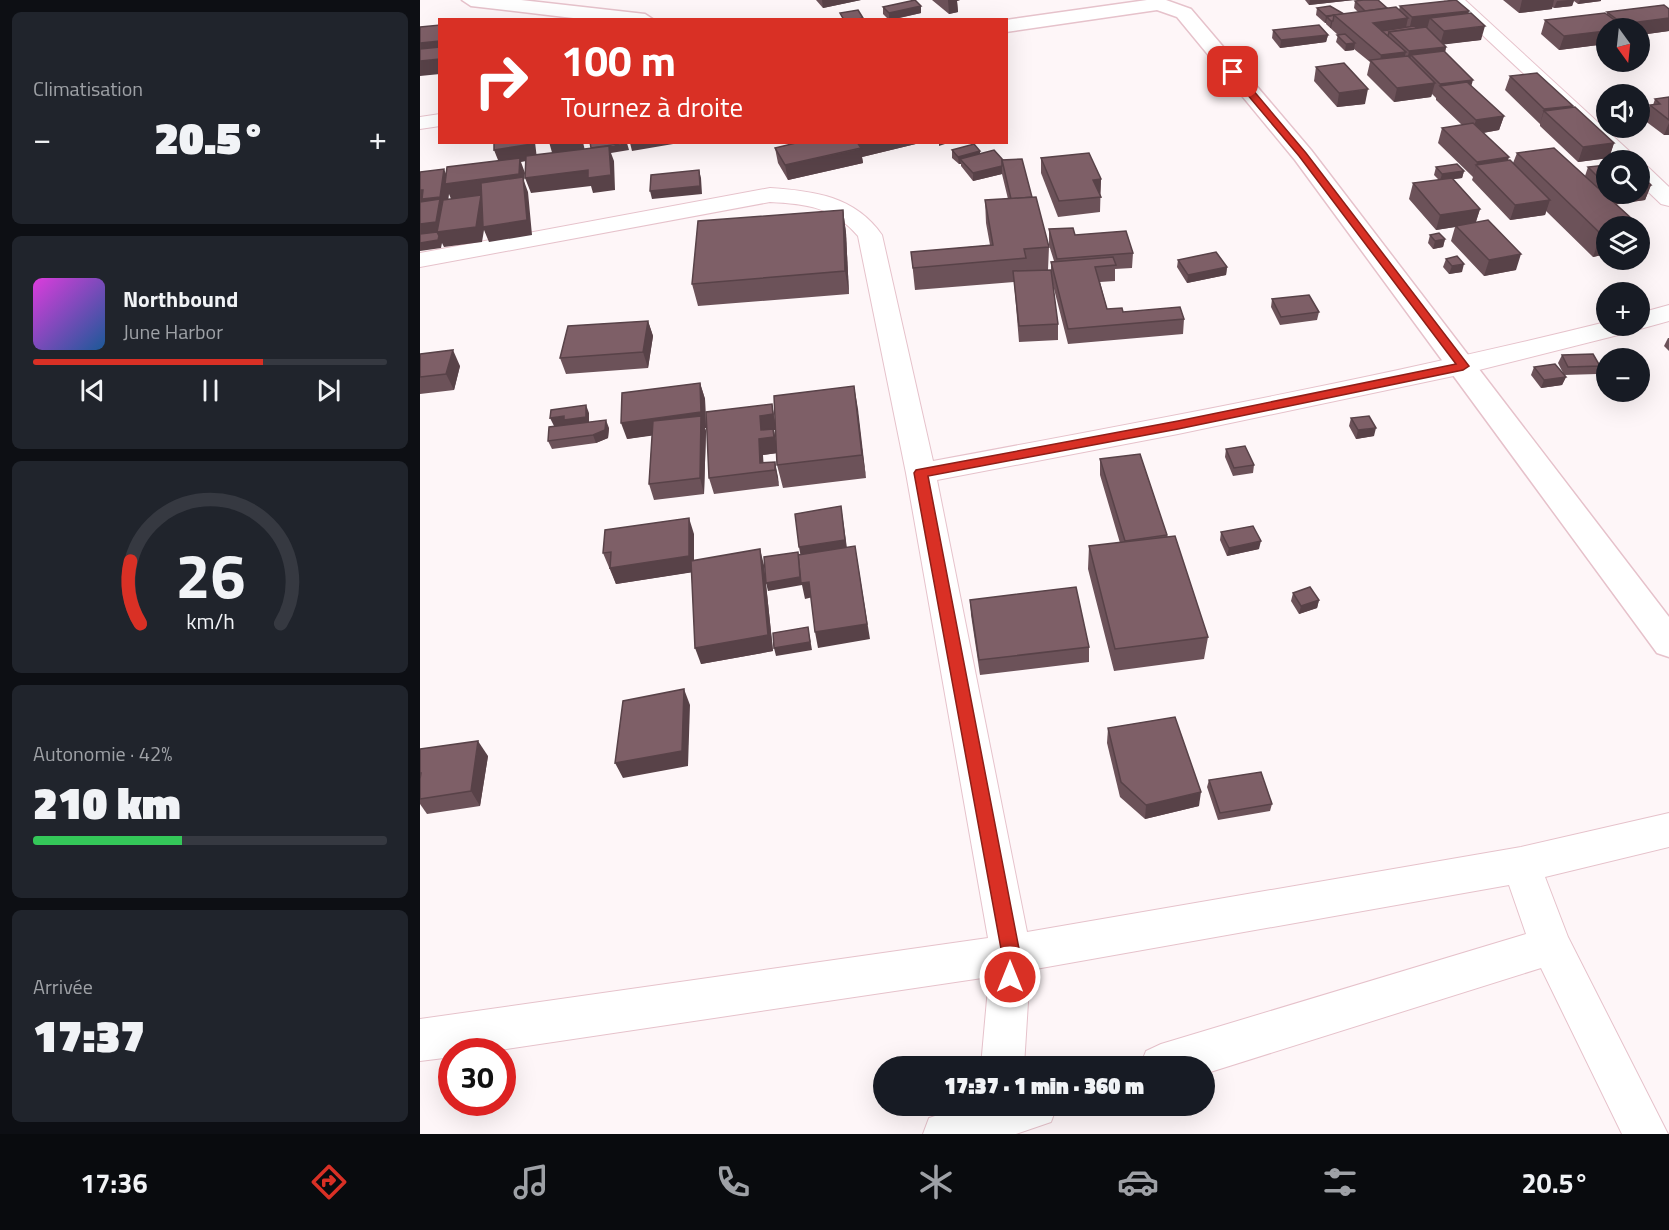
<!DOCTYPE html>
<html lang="fr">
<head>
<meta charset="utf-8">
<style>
	:root { --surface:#171b24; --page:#20242c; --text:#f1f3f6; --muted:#9ea1a6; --line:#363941; --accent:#d93025 }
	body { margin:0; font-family:"Titillium Web",sans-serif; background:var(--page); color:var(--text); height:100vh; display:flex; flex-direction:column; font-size:22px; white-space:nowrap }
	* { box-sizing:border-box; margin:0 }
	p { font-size:20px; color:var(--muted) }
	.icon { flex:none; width:33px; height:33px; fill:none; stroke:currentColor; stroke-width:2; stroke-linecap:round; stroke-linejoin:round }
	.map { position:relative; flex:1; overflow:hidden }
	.side { display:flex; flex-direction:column; gap:12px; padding:12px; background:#0d0f14; width:420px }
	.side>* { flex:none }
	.hud { position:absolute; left:18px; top:18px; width:570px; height:126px; border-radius:0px; box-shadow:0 6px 24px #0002; background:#d93025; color:#fff; overflow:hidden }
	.needle { width:39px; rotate:165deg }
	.buttons { position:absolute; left:1176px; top:18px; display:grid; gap:12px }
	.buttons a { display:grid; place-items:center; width:54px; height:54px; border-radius:50%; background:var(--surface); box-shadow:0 6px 24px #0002; font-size:30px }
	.speed { position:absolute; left:18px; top:1038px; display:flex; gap:12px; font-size:30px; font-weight:700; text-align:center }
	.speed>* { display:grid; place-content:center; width:78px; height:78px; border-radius:50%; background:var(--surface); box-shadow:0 6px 24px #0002; line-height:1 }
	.speed .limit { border:9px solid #d22; background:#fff; color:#111 }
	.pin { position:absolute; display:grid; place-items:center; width:51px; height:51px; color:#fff; margin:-26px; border-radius:12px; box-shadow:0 3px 9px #0006 }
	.me { position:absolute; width:66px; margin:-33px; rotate:0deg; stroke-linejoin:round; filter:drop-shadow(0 0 4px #0008) }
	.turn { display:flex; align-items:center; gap:21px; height:126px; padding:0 24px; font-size:27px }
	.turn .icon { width:78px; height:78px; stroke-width:2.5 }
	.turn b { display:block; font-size:42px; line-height:51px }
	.big { font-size:45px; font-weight:800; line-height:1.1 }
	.side .card { flex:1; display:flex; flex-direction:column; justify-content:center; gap:9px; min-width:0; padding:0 21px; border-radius:9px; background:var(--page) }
	.side .dial { align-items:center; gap:0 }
	.dial svg { height:156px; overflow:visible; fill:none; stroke:var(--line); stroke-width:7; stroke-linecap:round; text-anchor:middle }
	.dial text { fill:var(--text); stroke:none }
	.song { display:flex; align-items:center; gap:18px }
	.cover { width:72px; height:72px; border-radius:9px; background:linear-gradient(135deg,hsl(300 70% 55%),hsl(210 70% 35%)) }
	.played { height:6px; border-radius:3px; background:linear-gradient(90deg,var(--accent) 65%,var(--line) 65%) }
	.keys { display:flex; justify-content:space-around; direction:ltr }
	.heat { display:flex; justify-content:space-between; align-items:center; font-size:33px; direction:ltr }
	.charge { height:9px; border-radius:4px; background:linear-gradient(90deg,#34c759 42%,var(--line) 0) }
	.trip { position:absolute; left:453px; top:1056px; width:342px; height:60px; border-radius:30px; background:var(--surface); box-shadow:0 6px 24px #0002; font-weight:800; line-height:60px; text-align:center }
	.menu { display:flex; height:96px; justify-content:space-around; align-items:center; background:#090b0e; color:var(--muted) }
	.menu .icon { width:42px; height:42px }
	.menu .on { color:var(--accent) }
	.menu b { font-size:27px; color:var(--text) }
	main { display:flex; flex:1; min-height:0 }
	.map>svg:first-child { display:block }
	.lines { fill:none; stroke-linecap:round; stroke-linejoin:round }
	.minor-casing { stroke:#e6c2cb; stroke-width:2 }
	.tertiary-casing { stroke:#e6c2cb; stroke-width:3 }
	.minor { fill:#fff; fill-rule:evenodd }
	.tertiary { fill:#fff; fill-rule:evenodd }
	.wall { fill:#6c5259; fill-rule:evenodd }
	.shaded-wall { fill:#584248; fill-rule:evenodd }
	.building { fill:#7e5f67; stroke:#584248; stroke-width:1.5 }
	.route { fill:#d93025; stroke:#8d1f18; stroke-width:1.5 }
</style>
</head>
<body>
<main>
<section class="side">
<div class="card"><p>Climatisation</p>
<div class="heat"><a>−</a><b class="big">20.5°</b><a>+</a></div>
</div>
<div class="card">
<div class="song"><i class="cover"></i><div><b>Northbound</b><p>June Harbor</p></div></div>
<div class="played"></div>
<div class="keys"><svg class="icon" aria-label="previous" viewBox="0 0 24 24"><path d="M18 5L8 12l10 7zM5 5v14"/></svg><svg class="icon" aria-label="pause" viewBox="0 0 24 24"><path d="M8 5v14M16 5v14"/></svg><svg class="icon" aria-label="next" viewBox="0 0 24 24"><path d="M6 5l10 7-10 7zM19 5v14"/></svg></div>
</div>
<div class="card dial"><svg viewBox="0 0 100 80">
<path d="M14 69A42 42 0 1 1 86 69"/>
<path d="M14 69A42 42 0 0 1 9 37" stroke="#d93025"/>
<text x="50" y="56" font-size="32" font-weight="700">26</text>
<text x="50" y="72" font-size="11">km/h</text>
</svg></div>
<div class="card"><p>Autonomie · 42%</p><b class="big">210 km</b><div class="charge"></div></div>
<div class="card"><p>Arrivée</p><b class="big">17:37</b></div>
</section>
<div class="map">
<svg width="1249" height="1134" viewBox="0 0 1249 1134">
	<rect width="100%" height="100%" fill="#fef6f8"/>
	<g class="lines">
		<g class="minor-casing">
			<g id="minor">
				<path d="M1025 0H1045L1219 160H1196Z"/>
				<path d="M20 114V126L0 129V117Z"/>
				<path d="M1220 165 1228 167 1249 187V206L1241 204 1220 184Z"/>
				<path d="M350 188C394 191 435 196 462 235L513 461C739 419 964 377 1186 322V326H1220V313L1249 305V321L1220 329 1213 327 1210 332 1043 374 758 434 517 480 607 932 1101 847 1249 813V847L1125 877 1148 937 1248 1134H1202L1121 968 784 1074V1066H720L726 1051 741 1044 1106 934 1089 885 610 970 604 1066H561L569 977 66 1052H32V1057L0 1061V1019L568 938 486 473 438 236C413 207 387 204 350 202L0 267V253Z"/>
				<path d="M545 1106H637L631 1122 596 1134H503L509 1118Z"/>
			</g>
		</g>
		<g class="tertiary-casing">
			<g id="tertiary">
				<path d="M42 0H101L225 14 234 20H170L51 6Z"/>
				<path d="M727 0H746L771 9 891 150 1249 617V657L1237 653 875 160 757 17 737 10 586 32V20Z"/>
			</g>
		</g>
		<use href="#minor" class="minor"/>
		<use href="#tertiary" class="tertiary"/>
	</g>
	<g class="wall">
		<path d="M396 0H441L403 8Z"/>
		<path d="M512 0H540L537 1 538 12 529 14Z"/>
		<path d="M885 0H934L889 5Z"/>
		<path d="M1083 0H1181V1L1158 4 1154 1 1152 6 1134 8 1132 7V9L1099 13Z"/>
		<path d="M935 1 979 10 980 6 1049 11 1048 13 1061 40 1024 44 1026 47 1025 53 1051 86 1084 116 1079 130 1063 133 1088 160 1093 163 1097 153 1165 176 1168 167 1186 165V194H1220L1231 185 1225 200 1196 204 1222 228 1220 234V226H1186V254L1173 257 1126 211 1125 215 1090 220 1052 180 1053 177 1018 143 1022 128 1042 125 1016 100V98L1012 94 1011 97 974 102 947 75 950 62 934 49V50L925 51 916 42 918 35 906 24V23H905L896 15 897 8 924 14 938 12 934 8Z"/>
		<path d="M501 6V13L471 20H469L463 14V7Z"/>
		<path d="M1249 9V31L1220 35V28H1186V44L1139 50 1121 34 1125 20 1187 14V12Z"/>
		<path d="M853 30 908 35 906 42 860 48 852 38Z"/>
		<path d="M896 67 945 104 917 107 894 81Z"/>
		<path d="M1090 76 1153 108 1194 143 1189 158 1158 162 1120 126V124L1085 90Z"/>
		<path d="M1249 97V135H1244L1224 120 1230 105H1233L1235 99Z"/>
		<path d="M380 142H504L442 157 443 163 368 180 358 163 355 148Z"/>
		<path d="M532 150 560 151V154L574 150 612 197 629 247 628 270 631 272V262L634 261 629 245V229L655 235 713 253 712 268 695 269V281L680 282 687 309 703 312 764 319 763 334 648 344 633 285 638 324V340L599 342 594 282 495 290 491 252 570 245 566 223 565 200 588 199 582 174 553 181 541 166V164H539L532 158Z"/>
		<path d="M621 158 681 179 680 212 638 217 621 173Z"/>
		<path d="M1016 167 1044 171 1042 178 1033 179 1060 209 1056 222 1096 270 1064 276 1031 241 1035 227 1016 230 989 199 993 183 1019 180 1014 175Z"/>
		<path d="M423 210 426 233 429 294 278 306 272 284Z"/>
		<path d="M1010 235 1025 239 1023 247 1013 249 1008 243Z"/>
		<path d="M1026 259 1042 272 1029 274 1023 267Z"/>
		<path d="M758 260 807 267 806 275 767 283 757 267Z"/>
		<path d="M852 299 899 312 897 320 860 325 851 307Z"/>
		<path d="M228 321 233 336 228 368 146 374 140 358Z"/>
		<path d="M1248 338H1249V351L1244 346Z"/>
		<path d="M0 354 40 366 34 390 0 394Z"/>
		<path d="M1142 355 1180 366 1177 374 1144 375 1138 363Z"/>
		<path d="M1114 367 1146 377 1142 385 1121 388 1111 375Z"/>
		<path d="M280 383 285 399 286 428H285L286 431 284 494 234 500 229 484 232 435 207 439Z"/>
		<path d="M434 386 446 478 363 488 357 465V453L343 455V463L355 462 359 486 294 494 289 478 352 404 355 420ZM354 430H356V442Z"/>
		<path d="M169 413V422L189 428 188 438 176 443 132 449 128 441 134 426Z"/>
		<path d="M931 418 954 436 936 439 929 426Z"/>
		<path d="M806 449 834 465 833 473 813 476 805 457Z"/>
		<path d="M680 459 747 535 788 637 784 659 694 671 668 569 669 546 700 543 680 475Z"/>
		<path d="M801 532 839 549 807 556 800 540Z"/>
		<path d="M274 534V560L344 565 353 651 281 664 272 572 196 584 183 553Z"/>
		<path d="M873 593 899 600 897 608 879 614 871 601Z"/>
		<path d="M550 600 669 647V662L560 675 551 615Z"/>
		<path d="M688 728 779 806 725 819 700 797 687 743Z"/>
		<path d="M0 749 68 756 60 806 7 814 0 804Z"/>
		<path d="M789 780 852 804 850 811 798 820 787 787Z"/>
	</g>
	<g class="shaded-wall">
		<path d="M402 0H441L403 8Z"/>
		<path d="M528 0H540L537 1 538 12 529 14Z"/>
		<path d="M890 0H934L889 5Z"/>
		<path d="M1102 0H1134L1132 9 1099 13Z"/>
		<path d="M1148 0H1154L1152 6 1134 8 1137 1Z"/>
		<path d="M1160 0H1181V1L1158 4Z"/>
		<path d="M501 6V13L469 20V13Z"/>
		<path d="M1049 11 1045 25 1010 18 1007 29 989 31 992 17Z"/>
		<path d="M914 15 911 28H910L911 21 907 17 906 23H905L906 16Z"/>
		<path d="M988 18 985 32H969L963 35 953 23Z"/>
		<path d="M1249 18V31L1220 35V28H1202L1203 24Z"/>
		<path d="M1065 26 1061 40 1020 45 1024 31Z"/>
		<path d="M1186 31V44L1139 50 1144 36Z"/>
		<path d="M908 35 906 42 860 48 861 40Z"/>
		<path d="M20 41V55L0 58V43Z"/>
		<path d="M935 43 934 50 925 51 926 44Z"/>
		<path d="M1026 47 1023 61 991 55 989 65 986 66 989 51Z"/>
		<path d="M986 52 982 67 958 70 961 55Z"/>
		<path d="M1225 52 1222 59H1220V53Z"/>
		<path d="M20 59V74L0 76V61Z"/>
		<path d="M1053 80 1049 94 1020 86V84Z"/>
		<path d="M1015 83 1011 97 974 102 977 88Z"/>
		<path d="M948 89 945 104 917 107 919 93Z"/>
		<path d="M1153 106 1148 121 1124 111 1120 124 1124 109Z"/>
		<rect x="586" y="113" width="2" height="15"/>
		<path d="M1084 116 1079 130 1051 135 1056 120Z"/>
		<path d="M1249 123V135H1244Z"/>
		<path d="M112 142H115L117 159 101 162 105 173 104 181 108 192 112 235 69 242 64 230 62 242 24 247 22 243 21 248 0 251V190H3L24 169 30 183 80 165 74 150ZM104 190 67 210 61 195ZM29 194 31 199 27 212Z"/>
		<path d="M129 142H163L165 151 133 156Z"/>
		<path d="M215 142H259V143L212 151 210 143Z"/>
		<path d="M439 142H504L442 157 443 163 368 180 365 165 440 149Z"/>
		<path d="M519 142H531L519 146Z"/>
		<path d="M207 143 209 150 191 153 194 161 195 190 173 193 171 186 111 193 105 178 172 149Z"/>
		<path d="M1194 143 1189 158 1158 162 1163 147Z"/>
		<path d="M560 151V158L540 159 541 164H539L538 157Z"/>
		<path d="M1089 157 1085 172 1056 165 1053 177 1057 162Z"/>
		<path d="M582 166V174L553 181V173Z"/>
		<path d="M279 170 281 178 282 194 232 199 230 191Z"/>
		<path d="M1044 171 1042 178 1020 181 1022 174Z"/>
		<path d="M681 179 680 195 673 180Z"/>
		<path d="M1231 185 1225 200 1186 206 1191 194H1220V187Z"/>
		<path d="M1130 200 1125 215 1090 220 1095 205Z"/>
		<path d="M1060 209 1055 224 1036 226 1035 227 1016 230 1020 215Z"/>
		<path d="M423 210 426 233 429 294 425 271Z"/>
		<path d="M1181 234H1186V254L1173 257Z"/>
		<path d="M1025 239 1023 247 1013 249 1015 241Z"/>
		<path d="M1101 254 1096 270 1064 276 1069 260Z"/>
		<path d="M1044 264 1042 272 1029 274 1032 266Z"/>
		<path d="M807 267 806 275 767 283 768 275Z"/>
		<path d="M228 321 233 336 228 368 223 352Z"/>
		<path d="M33 350 40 366 34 390 26 374Z"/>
		<path d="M1146 377 1142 385 1121 388 1124 380Z"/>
		<path d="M280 383 285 399 286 428H285L286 431 284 494 280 478 281 429 207 439 201 423Z"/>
		<path d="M434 386 438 409 446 478 442 455Z"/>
		<path d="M352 404 356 430H354L358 453 343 455 344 471 340 463 339 439 341 430 340 416Z"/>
		<path d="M166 405 169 413V425L134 426 130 418 144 416Z"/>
		<path d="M186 420 189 428 188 438 176 443 173 435Z"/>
		<path d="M956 428 954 436 936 439 938 430Z"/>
		<path d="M355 462 358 477 359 486 355 470Z"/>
		<path d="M421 506 428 555 382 563 379 547Z"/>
		<path d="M269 518 274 534V572L196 584 190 568Z"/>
		<path d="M841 541 839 549 807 556 809 548Z"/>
		<path d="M435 546 450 639 398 648 395 632Z"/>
		<path d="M340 549 344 565 353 651 281 664 275 648Z"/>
		<path d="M379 560 389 582 393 597 385 599 382 585 348 591 346 583Z"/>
		<path d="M899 600 897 608 879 614 881 606Z"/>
		<path d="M388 627 392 650 356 656 354 648Z"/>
		<path d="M264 689 270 705 268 766 203 778 195 763Z"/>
		<path d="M58 741 68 756 60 806 51 791Z"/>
		<path d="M781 792 779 806 725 819 726 805Z"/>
	</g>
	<g class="building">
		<path d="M495 0 501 6 469 13 463 7Z"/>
		<path d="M944 0H958L967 8 945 11 935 1Z"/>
		<path d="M1036 0 1049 11 992 17 980 6Z"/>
		<path d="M1244 5 1249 9V18L1203 24 1187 12Z"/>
		<path d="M910 6 924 14 906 16 897 8Z"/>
		<path d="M976 7 988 18 953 23 986 52 961 55 914 15Z"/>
		<path d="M438 10 443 18 433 20H424L420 13Z"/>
		<path d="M1051 13 1065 26 1024 31 1010 18Z"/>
		<path d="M1185 13 1205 28H1186V31L1144 36 1125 20Z"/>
		<path d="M914 15 913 21H911L907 17Z"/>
		<path d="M20 25V41L0 43V27Z"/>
		<path d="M899 25 908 35 861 40 853 30Z"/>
		<path d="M994 26 997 28 969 32 968 36 962 31Z"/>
		<path d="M1006 27 1026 47 989 51 969 32Z"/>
		<path d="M925 34 935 43 926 44 917 35Z"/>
		<path d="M20 47V59L0 61V49Z"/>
		<path d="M1220 48 1225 52 1220 53Z"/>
		<path d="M1024 51 1053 80 1020 84 991 55Z"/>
		<path d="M988 56 1015 83 977 88 950 60Z"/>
		<path d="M924 63 948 89 919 93 896 67Z"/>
		<path d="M1117 73 1153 106 1124 109 1090 76Z"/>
		<path d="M1047 82 1084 116 1056 120 1020 86Z"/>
		<path d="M1249 97V120L1230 105 1240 104 1235 99Z"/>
		<path d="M1155 107 1194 143 1163 147 1124 111Z"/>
		<path d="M1053 123 1089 157 1057 162 1022 128Z"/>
		<path d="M74 142H112V144L74 150Z"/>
		<path d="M170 142H207V143L171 148Z"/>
		<path d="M380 142H437L441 148 365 165 355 148Z"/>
		<path d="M554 144 560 151 538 157 532 150Z"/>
		<path d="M189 146 191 175 168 178V170L105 178 106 156Z"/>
		<path d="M1134 148 1222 228H1220V226H1186V234H1181L1097 153Z"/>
		<path d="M574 150 583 160H582V166L553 173 540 159Z"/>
		<path d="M669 153 681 179 673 180 681 197 639 201 621 158Z"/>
		<path d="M100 158 99 174 25 184 27 167Z"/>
		<path d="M602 159 612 197 591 199 582 160Z"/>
		<path d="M1090 160 1130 200 1095 205 1056 165Z"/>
		<path d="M1037 164 1044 171 1022 174 1016 167Z"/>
		<path d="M1186 165V185L1168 167Z"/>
		<path d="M24 169 20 197 2 199 3 190H0V172Z"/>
		<path d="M279 170 280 186 230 191 231 175Z"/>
		<path d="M1220 174 1231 185 1220 187Z"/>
		<path d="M103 177 107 220 63 227 61 183Z"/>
		<path d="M1032 178 1060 209 1020 215 993 183Z"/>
		<path d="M61 195 56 227 17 232 23 200Z"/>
		<path d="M616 197 629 247 604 249 606 258 493 268 491 252 573 245 565 200Z"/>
		<path d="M20 199 16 222 0 224V202Z"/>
		<path d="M423 210 425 271 272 284 278 221Z"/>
		<path d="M1068 220 1101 254 1069 260 1036 226Z"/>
		<path d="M653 228 655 235 706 231 713 253 637 259 629 229Z"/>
		<path d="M17 232 19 236 18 240 0 243V234Z"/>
		<path d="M1019 233 1025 239 1015 241 1010 235Z"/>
		<path d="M796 252 807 267 768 275 758 260Z"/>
		<path d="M1037 256 1044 264 1032 266 1026 259Z"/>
		<path d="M693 257 696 265 675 267 687 309 702 308 703 312 760 307 764 319 648 329 631 262Z"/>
		<path d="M631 270 638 324 599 326 593 271Z"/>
		<path d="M889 295 899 312 861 317 852 299Z"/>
		<path d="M228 321 223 352 140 358 148 326Z"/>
		<path d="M33 350 26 374 0 377V354Z"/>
		<path d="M1173 354 1180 366 1148 367 1142 355Z"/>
		<path d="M1135 364 1146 377 1124 380 1114 367Z"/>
		<path d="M280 383 281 412 201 423 202 393Z"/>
		<path d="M434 386 442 455 357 465 354 396Z"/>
		<path d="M352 404 353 414 340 416 341 430 353 429 354 437 339 439 340 463 355 462V470L289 478 286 412Z"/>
		<path d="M166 405V417L144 420V416L130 418 131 410Z"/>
		<path d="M281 416 280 478 229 484 233 421Z"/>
		<path d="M949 416 956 428 938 430 931 418Z"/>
		<path d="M186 420 185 430 173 435 128 441 129 427Z"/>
		<path d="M825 446 834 465 814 468 806 449Z"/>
		<path d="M720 454 747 535 705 541 680 459Z"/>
		<path d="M421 506 425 540 379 547 375 514Z"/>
		<path d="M269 518V556L190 568 191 552 183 553 185 530Z"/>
		<path d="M833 526 841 541 809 548 801 532Z"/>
		<path d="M755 536 788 637 695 649 669 546Z"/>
		<path d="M435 546 447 624 395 632 389 582 381 583 378 555Z"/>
		<path d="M340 549 348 635 275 648 271 561Z"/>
		<path d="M378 552 380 577 346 583 344 557Z"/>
		<path d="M656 587 669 647 559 660 550 600Z"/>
		<path d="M890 587 899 600 881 606 873 593Z"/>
		<path d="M388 627 390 642 354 648 353 633Z"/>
		<path d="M264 689 262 751 195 763 203 701Z"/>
		<path d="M755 717 781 792 726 805 701 782 688 728Z"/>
		<path d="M58 741 51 791 0 799V779L1 773H0V749Z"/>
		<path d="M841 772 852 804 800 813 789 780Z"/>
	</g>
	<path class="route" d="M810 70H816L886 153 1049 366 1043 370 758 429 508 476 600 954 596 983 590 985 583 983 581 977 582 954 494 473 496 470 758 421 1036 364 879 156 810 74Z"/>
</svg>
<div class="buttons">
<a><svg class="needle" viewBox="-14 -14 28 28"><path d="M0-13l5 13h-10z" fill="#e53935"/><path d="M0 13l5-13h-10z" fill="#9ea1a6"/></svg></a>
<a><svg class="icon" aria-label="sound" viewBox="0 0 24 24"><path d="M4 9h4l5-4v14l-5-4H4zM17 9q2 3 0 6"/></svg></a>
<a><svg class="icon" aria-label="search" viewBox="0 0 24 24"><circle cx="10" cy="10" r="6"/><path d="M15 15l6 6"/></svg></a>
<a><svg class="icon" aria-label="layers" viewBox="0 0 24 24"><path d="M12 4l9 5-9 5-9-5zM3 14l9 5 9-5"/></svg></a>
<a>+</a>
<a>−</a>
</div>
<div class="speed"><div class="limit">30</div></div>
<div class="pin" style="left:813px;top:72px;background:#d93025"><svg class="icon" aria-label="arrive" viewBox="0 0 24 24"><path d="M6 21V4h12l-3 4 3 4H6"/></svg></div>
<svg class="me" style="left:590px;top:977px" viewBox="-20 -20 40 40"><circle r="17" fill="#d93025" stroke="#fff" stroke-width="3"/><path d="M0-11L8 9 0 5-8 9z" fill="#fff"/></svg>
<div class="trip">17:37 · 1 min · 360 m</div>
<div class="hud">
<div class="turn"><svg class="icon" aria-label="right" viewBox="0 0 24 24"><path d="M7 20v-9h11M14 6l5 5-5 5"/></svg><div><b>100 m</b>Tournez à droite</div></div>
</div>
</div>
</main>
<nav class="menu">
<b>17:36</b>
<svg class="icon on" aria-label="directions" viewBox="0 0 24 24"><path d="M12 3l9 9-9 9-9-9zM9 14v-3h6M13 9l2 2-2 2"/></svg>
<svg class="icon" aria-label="music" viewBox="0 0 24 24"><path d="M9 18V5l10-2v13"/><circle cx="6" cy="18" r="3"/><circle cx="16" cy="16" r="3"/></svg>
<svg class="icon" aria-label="phone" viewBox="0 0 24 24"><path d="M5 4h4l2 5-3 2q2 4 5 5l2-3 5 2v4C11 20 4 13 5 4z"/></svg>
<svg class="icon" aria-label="climate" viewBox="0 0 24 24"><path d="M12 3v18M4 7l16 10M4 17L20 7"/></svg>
<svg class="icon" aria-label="car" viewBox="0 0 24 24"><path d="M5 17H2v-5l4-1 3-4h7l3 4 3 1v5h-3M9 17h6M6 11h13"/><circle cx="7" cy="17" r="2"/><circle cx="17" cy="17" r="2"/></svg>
<svg class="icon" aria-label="filters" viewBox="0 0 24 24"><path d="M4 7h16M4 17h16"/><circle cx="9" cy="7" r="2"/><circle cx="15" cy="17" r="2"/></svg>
<b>20.5°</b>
</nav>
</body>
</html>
